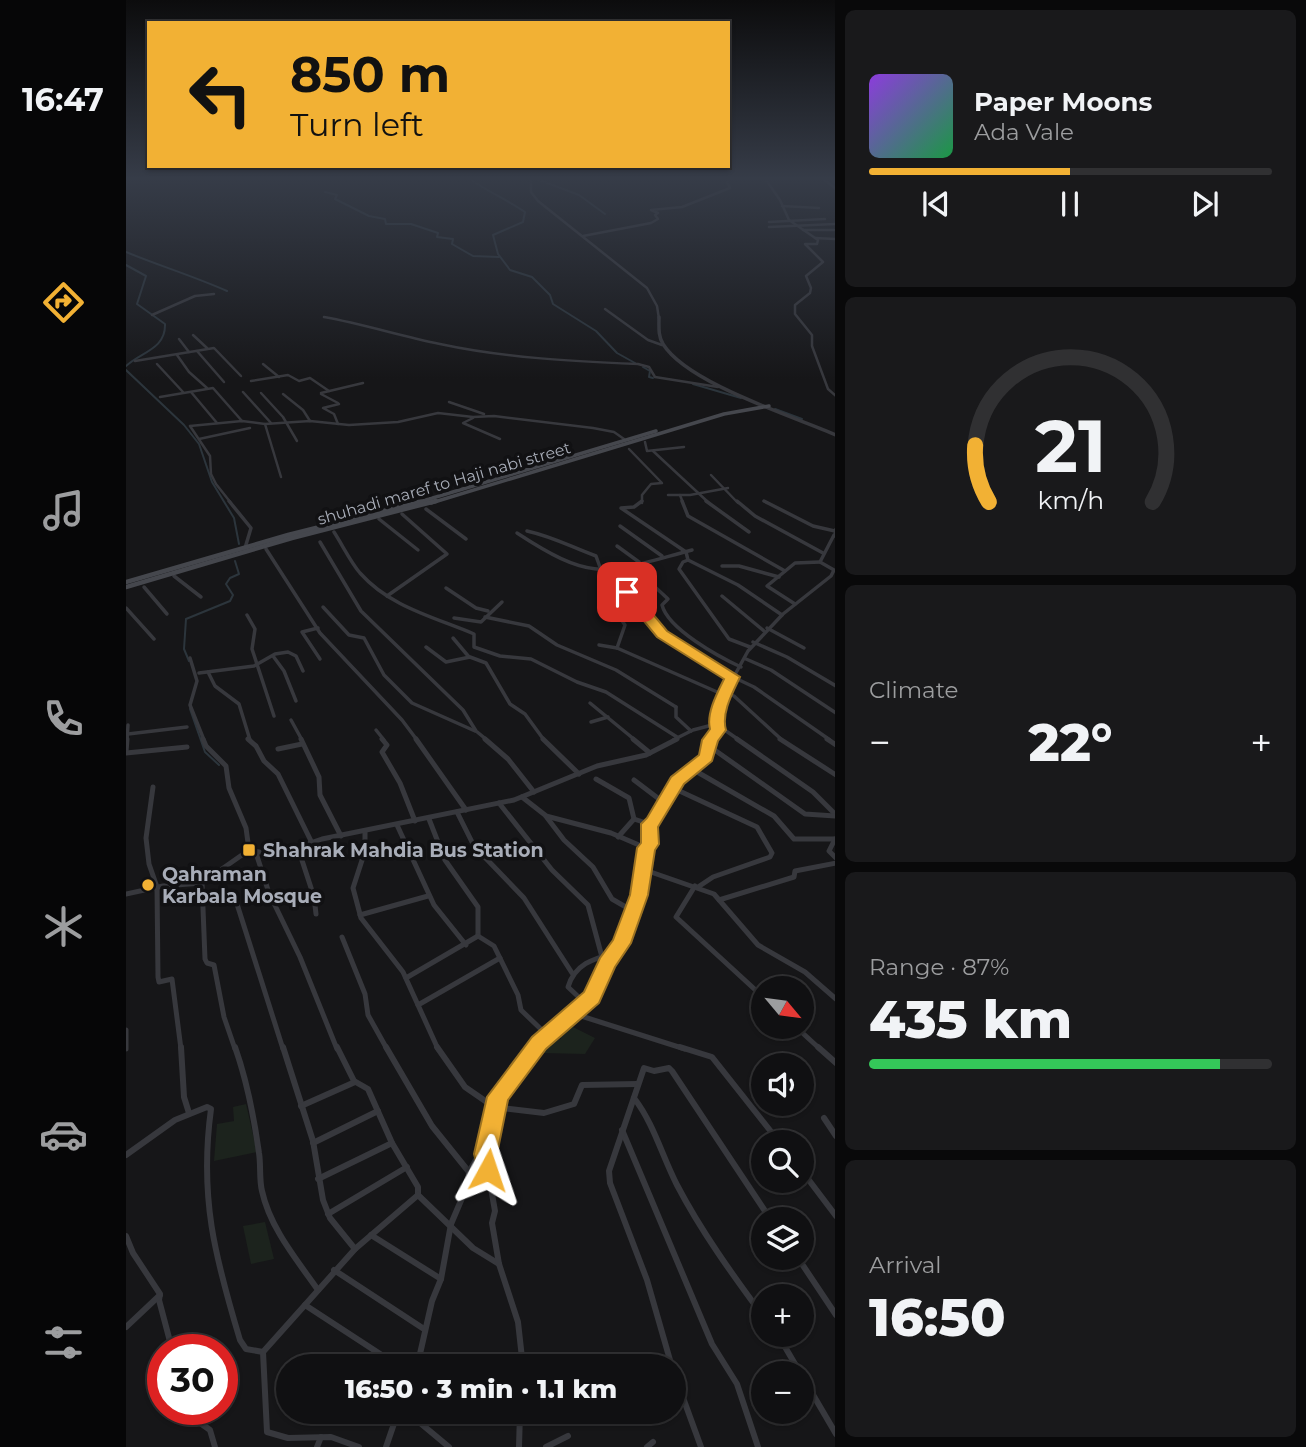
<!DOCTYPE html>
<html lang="en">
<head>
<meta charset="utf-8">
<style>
	:root { --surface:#101012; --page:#19191b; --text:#f1f3f6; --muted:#9c9d9f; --line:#303032; --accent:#f2b134 }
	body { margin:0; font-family:Montserrat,sans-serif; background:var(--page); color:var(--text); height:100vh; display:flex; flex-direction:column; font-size:26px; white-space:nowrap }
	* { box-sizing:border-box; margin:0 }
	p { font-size:23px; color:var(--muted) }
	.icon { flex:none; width:38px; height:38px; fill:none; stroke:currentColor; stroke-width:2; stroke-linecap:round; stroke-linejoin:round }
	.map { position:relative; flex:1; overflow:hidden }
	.side { display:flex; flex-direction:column; gap:10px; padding:10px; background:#09090a; width:471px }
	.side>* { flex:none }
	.banner { position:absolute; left:21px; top:21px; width:583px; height:147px; border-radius:0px; box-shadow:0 2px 5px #0004,0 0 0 2px var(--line); background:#f2b134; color:#111; overflow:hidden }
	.needle { width:46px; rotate:119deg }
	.controls { position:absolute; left:625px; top:976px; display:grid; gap:14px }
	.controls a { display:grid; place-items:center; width:63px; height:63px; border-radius:50%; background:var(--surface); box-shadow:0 2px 5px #0004,0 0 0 2px var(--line); font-size:35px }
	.speed { position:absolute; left:21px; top:1334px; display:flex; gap:14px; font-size:35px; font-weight:700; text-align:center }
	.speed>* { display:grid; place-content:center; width:91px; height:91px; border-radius:50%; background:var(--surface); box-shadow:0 2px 5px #0004,0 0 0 2px var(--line); line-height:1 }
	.speed .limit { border:10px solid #d22; background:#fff; color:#111 }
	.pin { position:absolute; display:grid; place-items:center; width:60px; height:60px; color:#fff; margin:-30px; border-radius:14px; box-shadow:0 4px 10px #0006 }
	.me { position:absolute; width:77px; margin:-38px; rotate:5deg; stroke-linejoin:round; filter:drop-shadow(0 0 5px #0008) }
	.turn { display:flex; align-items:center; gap:24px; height:147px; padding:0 28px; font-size:32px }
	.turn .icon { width:91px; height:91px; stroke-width:2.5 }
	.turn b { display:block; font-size:49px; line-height:60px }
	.big { font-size:52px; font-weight:800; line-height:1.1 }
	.side .tile { flex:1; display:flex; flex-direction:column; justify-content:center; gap:10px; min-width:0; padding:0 24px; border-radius:10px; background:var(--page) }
	.side .dial { align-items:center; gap:0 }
	.dial svg { height:182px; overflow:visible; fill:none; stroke:var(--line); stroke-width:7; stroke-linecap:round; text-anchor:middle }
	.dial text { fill:var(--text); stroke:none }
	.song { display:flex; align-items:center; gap:21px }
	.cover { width:84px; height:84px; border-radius:10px; background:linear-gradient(135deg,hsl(270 70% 55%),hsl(140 70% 35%)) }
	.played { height:7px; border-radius:4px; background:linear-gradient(90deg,var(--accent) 50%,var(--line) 50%) }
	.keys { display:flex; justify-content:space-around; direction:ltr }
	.heat { display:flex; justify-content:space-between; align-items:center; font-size:38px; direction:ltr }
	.charge { height:10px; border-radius:5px; background:linear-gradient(90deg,#34c759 87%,var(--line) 0) }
	.trip { position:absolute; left:150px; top:1354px; width:410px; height:70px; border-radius:35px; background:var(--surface); box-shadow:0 2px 5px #0004,0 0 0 2px var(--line); font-weight:800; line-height:70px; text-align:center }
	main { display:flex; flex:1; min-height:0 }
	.menu { display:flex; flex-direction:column; width:126px; justify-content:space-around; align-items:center; background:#060607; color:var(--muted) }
	.menu .icon { width:49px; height:49px }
	.menu .selected { color:var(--accent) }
	.menu b { font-size:32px; color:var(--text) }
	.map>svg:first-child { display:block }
	.green { fill:#1c231d }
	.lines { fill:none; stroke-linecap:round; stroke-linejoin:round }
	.stream { stroke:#2c353c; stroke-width:2 }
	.minor-far3 { stroke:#37383d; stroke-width:2.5 }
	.minor-far2 { stroke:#37383d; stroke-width:3.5 }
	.minor-far1 { stroke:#37383d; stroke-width:5 }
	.minor { stroke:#37383d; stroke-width:6 }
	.tertiary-far2 { stroke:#37383d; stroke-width:2.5 }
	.tertiary-far1 { stroke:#37383d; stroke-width:3.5 }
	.tertiary { stroke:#37383d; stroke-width:4.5 }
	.secondary-far1 { stroke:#45474d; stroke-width:3.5 }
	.secondary { stroke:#45474d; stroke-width:4.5 }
	.route { fill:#f2b134; stroke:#9d7322; stroke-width:2 }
	.poi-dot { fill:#f2b134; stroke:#111113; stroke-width:2.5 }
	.labels { text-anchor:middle; stroke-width:7; stroke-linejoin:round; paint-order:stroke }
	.far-street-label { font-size:16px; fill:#a8adb8; stroke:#111113 }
	.poi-label { font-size:19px; font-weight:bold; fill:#a8adb8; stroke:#111113; text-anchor:start }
</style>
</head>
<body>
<main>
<nav class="menu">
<b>16:47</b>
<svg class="icon selected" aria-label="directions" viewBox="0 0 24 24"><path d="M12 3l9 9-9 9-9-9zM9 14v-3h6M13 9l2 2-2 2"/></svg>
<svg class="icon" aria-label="music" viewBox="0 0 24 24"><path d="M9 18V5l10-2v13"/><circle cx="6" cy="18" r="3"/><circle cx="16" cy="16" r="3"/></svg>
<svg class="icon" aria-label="phone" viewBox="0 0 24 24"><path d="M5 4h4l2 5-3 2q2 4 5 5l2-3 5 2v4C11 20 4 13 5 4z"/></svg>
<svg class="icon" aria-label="climate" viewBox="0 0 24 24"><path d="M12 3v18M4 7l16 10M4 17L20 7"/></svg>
<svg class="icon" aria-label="car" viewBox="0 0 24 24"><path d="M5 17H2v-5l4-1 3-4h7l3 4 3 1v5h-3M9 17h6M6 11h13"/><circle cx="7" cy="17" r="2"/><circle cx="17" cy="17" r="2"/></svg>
<svg class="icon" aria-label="filters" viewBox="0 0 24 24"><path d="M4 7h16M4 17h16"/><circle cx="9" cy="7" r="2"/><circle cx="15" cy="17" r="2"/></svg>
</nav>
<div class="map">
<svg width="710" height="1447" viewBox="0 0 710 1447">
	<rect width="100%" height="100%" fill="#161618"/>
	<g class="green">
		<path d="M443 1025 469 1038 459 1054 415 1053 426 1040 435 1039 433 1035Z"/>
		<path d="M120 1104 131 1152 88 1161 91 1124 108 1121 107 1107Z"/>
		<path d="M139 1222 148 1259 125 1264 117 1226Z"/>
	</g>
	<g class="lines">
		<g class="stream">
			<path d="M341 177C360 191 380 199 399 212L397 222 367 235 372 254 384 270 406 277 424 295 427 304 470 331 491 353 509 363"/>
			<path d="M408 178 453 195 479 214"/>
			<path d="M199 192 211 195 209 199 243 216 259 219 260 224H285L312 233 311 237 327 239 326 244 347 256 373 257"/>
			<path d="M0 252C34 266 67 276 101 291"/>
			<path d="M0 265 20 276 11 304 39 324C40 349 15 352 0 366"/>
			<path d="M517 367 524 371 523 377 527 378"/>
			<path d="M0 370 58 425 73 444 86 482 108 518 113 544"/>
			<path d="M567 384 615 398"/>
			<path d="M649 409 676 419"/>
			<path d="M63 661 58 649 60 619 104 601 107 595 100 584 104 578 113 574 109 561"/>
			<path d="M64 709 79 752 93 765"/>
		</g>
		<g class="minor-far3">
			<path d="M638 177 654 200 663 220 692 240 691 244H679L697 262 680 276 685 288 684 293 669 305V314L686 335V346L702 389 710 396"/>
			<path d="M701 177 699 180 710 189"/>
			<path d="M656 206 693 208"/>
			<path d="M643 222 699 219"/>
			<path d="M643 227 710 224"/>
			<path d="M677 230H708"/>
			<path d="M689 238 710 239"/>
			<path d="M479 309 522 340 536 345"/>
			<path d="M26 315 69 296 88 294"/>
			<path d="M198 317C237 324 275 336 314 344 379 358 445 361 512 364L523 367 529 377 592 387"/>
			<path d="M67 335 81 348"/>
			<path d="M53 339 63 352"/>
			<path d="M71 351 98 382"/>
			<path d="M51 355 63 372 81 388"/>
			<path d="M9 361 88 348 115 376"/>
			<path d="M31 364 57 392"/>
			<path d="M137 364 153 377"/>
			<path d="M125 381 162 375 173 381 184 378 203 391"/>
			<path d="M65 392 91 423"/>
			<path d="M117 392 145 423"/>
			<path d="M135 393 157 417 171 441"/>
			<path d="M195 393 237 383"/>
			<path d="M157 394 177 410 184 421"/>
			<path d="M195 394 212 403"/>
			<path d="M34 397 87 388 116 421"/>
			<path d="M323 402 358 414"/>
			<path d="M347 418 337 423 374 439"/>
			<path d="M139 424 155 477"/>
			<path d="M212 424 208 414 197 408 213 404"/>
			<path d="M64 426 116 421 139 424 184 421 223 425 272 422 312 413 347 417 368 416 467 428 488 432 498 439"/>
			<path d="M64 426 84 456 85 474 90 484 105 503"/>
			<path d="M73 439 124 428"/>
			<path d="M519 442 521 451 558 447"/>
			<path d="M503 449 536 483 525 484 516 495V503"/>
			<path d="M527 451 583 503"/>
			<path d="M585 475 612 503"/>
			<path d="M542 495H564L602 488"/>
			<path d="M554 495 557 503"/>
			<path d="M638 501 641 503"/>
		</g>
		<g class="minor-far2">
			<path d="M103 501 125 528 119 548"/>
			<path d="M516 501 508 507 495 508 560 552 562 560 612 585 656 615"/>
			<path d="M556 501 562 516 659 571"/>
			<path d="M580 501 623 532"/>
			<path d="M611 501 629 516 697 553"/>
			<path d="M638 501 687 526 709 531"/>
			<path d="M300 509 340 539"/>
			<path d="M253 519 292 550"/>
			<path d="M494 526 536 556"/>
			<path d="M401 531C428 537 445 547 470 556L475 570"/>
			<path d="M208 532C217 546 224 561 234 573 264 607 308 617 348 634V647L374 656 405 659 451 682 480 692 551 737"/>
			<path d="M391 533C469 584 480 573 566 550"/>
			<path d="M194 542 235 611 337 710 350 731 361 740"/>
			<path d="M491 546 513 562"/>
			<path d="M140 549 194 633 276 720 291 740"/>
			<path d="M562 560 557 562 553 569 603 639 624 647"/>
			<path d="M596 566H613L653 577"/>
			<path d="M514 573 542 599 536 605C542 629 593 657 615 667"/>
			<path d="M48 576 75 597"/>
			<path d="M498 583 501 592 536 634 590 669 628 687 704 740"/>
			<path d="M18 587 41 614"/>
			<path d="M320 588 350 608 362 611"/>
			<path d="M261 596 321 554 276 514"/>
			<path d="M596 596 638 631"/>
			<path d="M669 604 641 586 669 563 694 562"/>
			<path d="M197 607 223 635 238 638 258 675 286 703 349 731"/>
			<path d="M486 607 499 625 491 648"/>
			<path d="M0 608 28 639"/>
			<path d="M121 615 129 629 126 649 148 716"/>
			<path d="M359 617 403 626 431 645 490 670 550 707"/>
			<path d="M328 618 355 622 376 602"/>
			<path d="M192 628 176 632 194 659"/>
			<path d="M641 628 678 648"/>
			<path d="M327 638 343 657"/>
			<path d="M627 642 661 657 710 686"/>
			<path d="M473 645 491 648 598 695"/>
			<path d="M300 647 320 662 344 657 360 663 384 704 399 714 418 740"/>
			<path d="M147 656 158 671 170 701"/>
			<path d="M64 658 71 681 64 705 78 740"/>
			<path d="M620 659 645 670 710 713"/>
			<path d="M82 672 89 686 113 704 124 740"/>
			<path d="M73 673 128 666 149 654 162 652 170 656 177 671"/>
			<path d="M599 692 608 696 656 740"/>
			<path d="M464 703 509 740"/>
			<path d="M550 707V717L565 731"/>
			<path d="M165 720 176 740"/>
			<path d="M465 722 482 717"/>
			<path d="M250 730 258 740"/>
			<path d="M2 734 61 727"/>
			<path d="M1 740 2 725"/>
			<path d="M547 740 567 730 590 724 613 740"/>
			<path d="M584 740 592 730V722L606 680 622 651 657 614 705 576 708 570 694 562 708 535"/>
		</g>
		<g class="minor-far1">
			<path d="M77 739 80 746 100 766 103 788 120 828 123 850"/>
			<path d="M122 739 130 746 138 761 152 774 186 843"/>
			<path d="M175 739 193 777 194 795 215 836"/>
			<path d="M256 739 261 745 256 752 274 783 289 821"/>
			<path d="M290 739 340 810"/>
			<path d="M359 739 382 759 408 792"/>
			<path d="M417 739 453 774"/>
			<path d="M507 739 524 753"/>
			<path d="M611 739 687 792 710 815"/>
			<path d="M654 739 710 775"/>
			<path d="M701 739 710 745"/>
			<path d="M583 746 679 814 710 816"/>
			<path d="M152 749 176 744"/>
			<path d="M0 752 1 739"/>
			<path d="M0 753 61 747"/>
			<path d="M566 769 648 816 668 839H710"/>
			<path d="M470 779 503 798 508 819"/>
			<path d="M508 780 537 802"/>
			<path d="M27 787 20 838 23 864 31 887 32 977 33 982 46 979 55 1049"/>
			<path d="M547 788 631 827 646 853 644 857 587 877 572 887"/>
			<path d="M396 797 419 815 438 840 467 867 486 899 505 910"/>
			<path d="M373 803 426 870 462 905 476 957"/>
			<path d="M331 812 348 846 398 898 446 973"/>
			<path d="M420 816 485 833 520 848"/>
			<path d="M303 819 319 860 352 907V936"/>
			<path d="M508 819 523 824"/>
			<path d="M271 825 308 905 340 945"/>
			<path d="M239 831V851L227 888 235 918 277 972 312 1049"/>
			<path d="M492 837 508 819"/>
			<path d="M709 839 703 851 710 858"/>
			<path d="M172 848 188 897 190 914"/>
			<path d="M123 850 149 855 196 839 388 800 471 766 520 755 551 739"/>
			<path d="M130 853 143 893 174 957 211 1049"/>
			<path d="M519 870 588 894 632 945 679 972 710 999"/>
			<path d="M76 883 79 959 81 963 88 965 98 1017 109 1049"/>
			<path d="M569 886 550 917 637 997"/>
			<path d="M0 894 37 886 76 883 123 850"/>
			<path d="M593 900 668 877 669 871 710 863"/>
			<path d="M111 904 157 1049"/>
			<path d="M234 915 302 896"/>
			<path d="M352 936 368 946 392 995 395 1010 422 1036"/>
			<path d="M216 937 239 994 242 1015 261 1049"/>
			<path d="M280 978 352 936"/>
			<path d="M459 1003 442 987C449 964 467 959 488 953"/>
			<path d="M292 1005 374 958"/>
			<path d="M449 1014 559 1049"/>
			<path d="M670 1027 694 1049"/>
			<path d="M0 1030V1049"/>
			<path d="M409 1049 465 997 481 963 496 943 506 907 513 895 520 848 524 844 523 824 528 822 551 781 581 757 585 739"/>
		</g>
		<g class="minor">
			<path d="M55 1047 58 1097 63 1113"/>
			<path d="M109 1047C121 1081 128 1117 133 1153 135 1165 133 1179 136 1191 144 1228 171 1260 192 1290"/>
			<path d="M157 1047 187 1141 197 1200 204 1218 229 1249"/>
			<path d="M211 1047 228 1081 242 1089 266 1143 292 1187V1195L347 1248 373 1264"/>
			<path d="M260 1047 306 1126 343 1172"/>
			<path d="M311 1047 339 1087 368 1107 418 1113 448 1104 456 1085 511 1084"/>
			<path d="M554 1047 586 1057 654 1143"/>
			<path d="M692 1047 710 1063"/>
			<path d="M508 1098C528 1124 536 1156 551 1185 575 1231 606 1274 637 1316"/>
			<path d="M175 1106 229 1082"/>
			<path d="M698 1118 710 1136"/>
			<path d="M496 1130 586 1344 611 1384 632 1447"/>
			<path d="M364 1140 359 1154 369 1211 366 1223 373 1264 392 1322 397 1367"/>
			<path d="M187 1143 252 1111"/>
			<path d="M0 1155 49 1120 81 1107 85 1109C73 1197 89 1257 114 1340L120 1349 137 1352"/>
			<path d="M676 1171 710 1216"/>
			<path d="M192 1179 266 1143"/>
			<path d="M202 1214 281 1167"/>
			<path d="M245 1235 315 1279"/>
			<path d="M0 1236 7 1253 34 1294 33 1300 46 1349"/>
			<path d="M672 1258 710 1315"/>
			<path d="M208 1270 298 1329"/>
			<path d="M179 1305 274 1367"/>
			<path d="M0 1327 34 1295"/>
			<path d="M652 1335 710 1434"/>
			<path d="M291 1367 306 1301 315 1279 325 1224 342 1184 343 1172 366 1132 368 1107 372 1097 410 1047"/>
			<path d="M546 1367 521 1280 484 1183 483 1171 518 1068 528 1071 543 1068 546 1071 645 1220"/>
			<path d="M548 1373 575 1447"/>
			<path d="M64 1409 70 1420 84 1430 89 1447"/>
			<path d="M281 1412 323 1447"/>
			<path d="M191 1447 195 1437"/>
			<path d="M233 1447 205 1437 162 1438 141 1432 137 1352 229 1249 292 1195"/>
			<path d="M260 1447 272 1412"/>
			<path d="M393 1447 394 1412"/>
			<path d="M420 1447 442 1436"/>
			<path d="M521 1447 527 1442"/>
		</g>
		<g class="tertiary-far2">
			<path d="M405 177V192L412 201 521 288 531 306 533 319"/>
			<path d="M457 236 525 223 532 219 529 215 532 213 525 210 556 207 604 188 601 182 605 177"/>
		</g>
		<path class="tertiary-far1" d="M533 317C533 327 532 336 537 344 561 383 666 416 710 435"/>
		<path class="tertiary" d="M710 530V536"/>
		<g class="secondary-far1">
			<path d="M290 503 530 431"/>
			<path d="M305 503 598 414 643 406"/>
		</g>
		<g class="secondary">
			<path d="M0 582 162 535 297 501"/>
			<path d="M0 587 166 538 310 501"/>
		</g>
	</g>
	<linearGradient id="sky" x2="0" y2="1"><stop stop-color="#0c0c0d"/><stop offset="0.47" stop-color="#363c48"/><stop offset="1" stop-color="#363c48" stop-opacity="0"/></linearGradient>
	<rect width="710" height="379" fill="url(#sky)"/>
	<path class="route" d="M501 588 506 589 541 631 614 677C607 692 595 713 600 730L592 741 586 761 558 784 532 827 533 844 529 850 522 895 505 943 489 967 473 1003 420 1049 382 1100 371 1154 373 1170 370 1177 362 1180 354 1177 348 1154 361 1097 406 1037 458 992 474 958 487 940 504 895 511 848 515 843V824L521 818 545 777 573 755 576 740 584 729C580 714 591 693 598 679L531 637 494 592Z"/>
	<g class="poi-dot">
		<rect x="116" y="843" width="14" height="14" rx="3.5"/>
		<circle cx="22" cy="885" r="7"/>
	</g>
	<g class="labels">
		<g class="far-street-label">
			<text transform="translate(318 483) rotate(-16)" y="6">shuhadi maref to Haji nabi street</text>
		</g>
		<g class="poi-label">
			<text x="137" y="857">Shahrak Mahdia Bus Station</text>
			<text x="36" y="881">Qahraman<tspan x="36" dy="22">Karbala Mosque</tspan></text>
		</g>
	</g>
</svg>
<div class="controls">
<a><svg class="needle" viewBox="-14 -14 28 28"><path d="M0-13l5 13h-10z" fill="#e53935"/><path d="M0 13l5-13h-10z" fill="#9c9d9f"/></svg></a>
<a><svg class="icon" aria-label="sound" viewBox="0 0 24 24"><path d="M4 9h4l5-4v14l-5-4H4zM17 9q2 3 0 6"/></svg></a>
<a><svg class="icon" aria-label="search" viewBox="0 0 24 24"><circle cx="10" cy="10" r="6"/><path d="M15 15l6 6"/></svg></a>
<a><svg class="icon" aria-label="layers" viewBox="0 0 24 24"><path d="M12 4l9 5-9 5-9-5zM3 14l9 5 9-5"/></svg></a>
<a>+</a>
<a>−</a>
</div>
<div class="speed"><div class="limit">30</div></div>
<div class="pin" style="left:501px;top:592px;background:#d93025"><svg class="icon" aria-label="arrive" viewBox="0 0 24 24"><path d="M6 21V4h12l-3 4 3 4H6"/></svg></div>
<svg class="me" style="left:362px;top:1170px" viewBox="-20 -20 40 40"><path d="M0-17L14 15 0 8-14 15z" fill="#f2b134" stroke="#fff" stroke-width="4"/></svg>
<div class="trip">16:50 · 3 min · 1.1 km</div>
<div class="banner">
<div class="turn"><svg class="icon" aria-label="left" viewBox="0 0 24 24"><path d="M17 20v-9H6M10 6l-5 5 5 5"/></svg><div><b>850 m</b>Turn left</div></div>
</div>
</div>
<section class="side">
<div class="tile">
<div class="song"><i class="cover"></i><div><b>Paper Moons</b><p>Ada Vale</p></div></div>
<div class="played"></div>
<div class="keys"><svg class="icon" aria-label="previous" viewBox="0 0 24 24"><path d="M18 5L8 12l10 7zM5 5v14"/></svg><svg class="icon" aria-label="pause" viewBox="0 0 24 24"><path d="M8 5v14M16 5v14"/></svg><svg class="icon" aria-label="next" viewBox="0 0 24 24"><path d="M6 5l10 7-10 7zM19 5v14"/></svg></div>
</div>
<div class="tile dial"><svg viewBox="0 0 100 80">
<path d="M14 69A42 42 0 1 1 86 69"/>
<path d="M14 69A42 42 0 0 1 8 44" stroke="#f2b134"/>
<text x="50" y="56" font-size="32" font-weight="700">21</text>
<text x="50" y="72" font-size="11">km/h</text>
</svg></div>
<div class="tile"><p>Climate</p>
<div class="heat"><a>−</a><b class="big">22°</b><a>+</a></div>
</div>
<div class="tile"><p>Range · 87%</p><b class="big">435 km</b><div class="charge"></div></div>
<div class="tile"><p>Arrival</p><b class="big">16:50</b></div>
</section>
</main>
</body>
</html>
